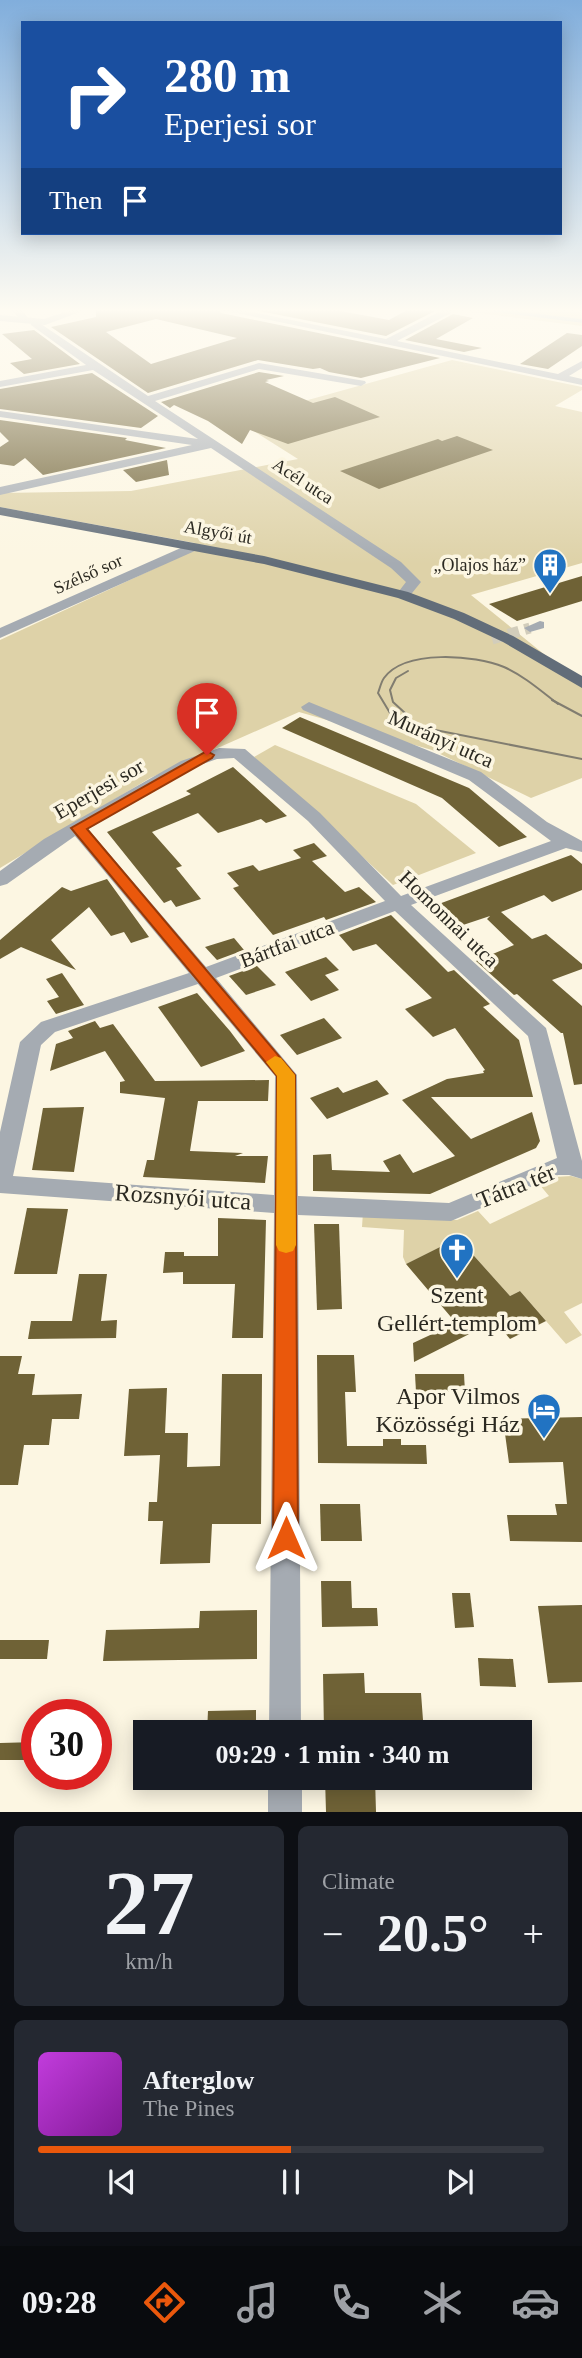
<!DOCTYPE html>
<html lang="en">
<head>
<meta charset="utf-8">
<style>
	:root { --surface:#171b24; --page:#242831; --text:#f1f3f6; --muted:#9ea1a6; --line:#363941; --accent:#ea580c }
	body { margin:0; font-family:Georgia,serif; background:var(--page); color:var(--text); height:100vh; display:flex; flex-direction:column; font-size:26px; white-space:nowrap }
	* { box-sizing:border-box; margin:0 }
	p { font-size:23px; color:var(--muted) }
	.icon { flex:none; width:38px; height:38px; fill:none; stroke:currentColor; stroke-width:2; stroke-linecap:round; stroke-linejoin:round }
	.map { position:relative; height:1812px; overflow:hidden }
	.side { display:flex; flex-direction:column; gap:14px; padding:14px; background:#0d0f14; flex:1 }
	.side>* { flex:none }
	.banner { position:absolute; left:21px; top:21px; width:541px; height:214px; border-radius:0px; box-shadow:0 4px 18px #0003; background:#1a4fa0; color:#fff; overflow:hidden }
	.speed { position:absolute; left:21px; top:1699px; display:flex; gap:14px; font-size:35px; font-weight:700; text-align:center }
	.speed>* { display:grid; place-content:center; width:91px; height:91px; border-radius:50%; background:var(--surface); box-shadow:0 4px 18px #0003; line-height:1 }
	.speed .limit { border:10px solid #d22; background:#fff; color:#111 }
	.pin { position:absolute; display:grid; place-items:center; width:60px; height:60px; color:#fff; margin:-72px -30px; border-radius:50% 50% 50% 0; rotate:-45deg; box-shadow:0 0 7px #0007 }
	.pin .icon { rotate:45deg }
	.me { position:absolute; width:77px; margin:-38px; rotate:0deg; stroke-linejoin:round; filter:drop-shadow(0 0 5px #0008) }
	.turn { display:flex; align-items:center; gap:24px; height:147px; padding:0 28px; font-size:32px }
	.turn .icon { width:91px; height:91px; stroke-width:2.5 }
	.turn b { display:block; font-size:49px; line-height:60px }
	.then { display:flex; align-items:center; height:66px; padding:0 28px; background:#0003; gap:14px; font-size:26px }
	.big { font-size:52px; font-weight:700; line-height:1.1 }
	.side .tile { flex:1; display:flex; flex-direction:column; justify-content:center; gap:10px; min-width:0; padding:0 24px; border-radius:10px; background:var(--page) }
	.side .dial { align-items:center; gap:0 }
	.dial b { font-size:91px; line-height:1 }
	.song { display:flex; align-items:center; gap:21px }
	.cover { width:84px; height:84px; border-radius:10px; background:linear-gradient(135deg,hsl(290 70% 55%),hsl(290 70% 35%)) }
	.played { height:7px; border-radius:4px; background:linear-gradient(90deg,var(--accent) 50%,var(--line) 50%) }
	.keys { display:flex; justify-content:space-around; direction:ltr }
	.heat { display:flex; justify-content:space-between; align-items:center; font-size:38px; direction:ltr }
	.side .tiles { flex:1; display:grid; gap:14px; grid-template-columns:1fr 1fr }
	.tile:last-child { grid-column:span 2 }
	.trip { position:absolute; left:133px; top:1720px; width:399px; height:70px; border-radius:0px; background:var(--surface); box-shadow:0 4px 18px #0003; font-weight:700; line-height:70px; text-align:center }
	.menu { display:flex; height:112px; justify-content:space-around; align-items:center; background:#090b0e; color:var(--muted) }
	.menu .icon { width:49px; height:49px }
	.menu .selected { color:var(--accent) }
	.menu b { font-size:32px; color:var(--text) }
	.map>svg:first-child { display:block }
	.green { fill:#ded2a8 }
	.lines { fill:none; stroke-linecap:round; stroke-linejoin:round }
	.stream { stroke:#86a6cb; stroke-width:3.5 }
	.building { fill:#6f6236; fill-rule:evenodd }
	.pedestrian-tunnel { stroke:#d2cdbb; stroke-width:11; stroke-dasharray:11 6; stroke-linecap:butt }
	.pedestrian { fill:#a5abb2; fill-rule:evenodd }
	.minor { fill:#a5abb2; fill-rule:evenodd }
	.tertiary { fill:#a5abb2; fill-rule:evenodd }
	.primary { fill:#626d79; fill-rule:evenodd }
	.tram { stroke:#817d70; stroke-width:2 }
	.route { fill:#ea580c; stroke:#983908; stroke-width:2 }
	.slow { fill:#f59e0b }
	.labels { text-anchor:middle; stroke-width:7; stroke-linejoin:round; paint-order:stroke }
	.far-street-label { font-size:18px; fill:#2b2921; stroke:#fcf6e2 }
	.far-poi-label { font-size:18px; fill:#2b2921; stroke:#fcf6e2; text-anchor:end }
	.street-label { font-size:21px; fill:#2b2921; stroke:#fcf6e2 }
	.near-street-label { font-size:24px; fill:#2b2921; stroke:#fcf6e2 }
	.near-poi-label { font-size:24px; fill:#2b2921; stroke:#fcf6e2 }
</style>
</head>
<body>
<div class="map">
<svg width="582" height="1812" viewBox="0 0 582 1812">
	<rect width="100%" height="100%" fill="#fcf6e2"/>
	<g class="green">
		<path d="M455 310H582V326Z"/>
		<path d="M452 360 582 387V390L555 406 582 412V563L471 595 582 685V778L531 798 432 750 299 712 150 778 0 868V640L160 566 195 543 0 507V493L131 491 298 459 236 420Z"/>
		<path d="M275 745 416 804 476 853 393 885 254 757Z"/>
		<path d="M571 1176 582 1179V1303L564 1312 582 1335 566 1344 520 1291 510 1296 458 1238 406 1264 403 1257 404 1230 362 1227 363 1212 457 1220 478 1211 490 1224 549 1196 539 1184 555 1177Z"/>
	</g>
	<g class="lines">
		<path class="stream" d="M494 310 582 321"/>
	</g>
	<g class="building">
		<path d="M96 310H219L221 313 440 358 361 378 329 372 320 368 313 369 258 360 148 393 51 327 96 317ZM156 319 237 338 151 364 106 332Z"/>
		<path d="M254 310H335L389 320 407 310 435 311 386 336Z"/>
		<path d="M453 314 473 318 436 339 482 348 464 352 405 340Z"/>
		<path d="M34 330 80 364 24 374 10 363 32 359 2 334Z"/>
		<path d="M567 333 582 335V346L548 369 520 364Z"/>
		<path d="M259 372 284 376 266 380 269 381 265 382 313 403 335 397 380 417 288 444 250 430 242 444 208 421 174 405 170 408 161 402Z"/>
		<path d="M92 373 158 416 141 428 0 409V389Z"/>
		<path d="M0 420 127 438 125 440 166 448 43 475 25 458 14 466 0 464V447L9 441 0 432Z"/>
		<path d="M457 436 493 450 379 489 340 471 438 439 442 441Z"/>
		<path d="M167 460 169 475 136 482 123 470Z"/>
		<path d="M582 576V601L517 621 489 604Z"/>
		<path d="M300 717 469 788 527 837 499 847 442 798 282 728Z"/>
		<path d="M233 767 287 816 266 823 261 819 218 833 198 813 152 832 182 866 176 868 201 899 176 907 171 900 164 903 107 832 191 794 186 791Z"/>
		<path d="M314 843 327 856 312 861 345 892 359 887 376 902 326 920 324 917 273 935 233 888 239 886 227 873 253 865 259 871 301 858 293 850Z"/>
		<path d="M571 855 582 864V890L552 902 544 895 501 912 532 939 546 934 582 964V969L552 980 582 1006V1084L574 1085 563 1033H561L517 994 514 995 476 961 514 945 487 919 490 916 451 929 428 908Z"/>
		<path d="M107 879 149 937 131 943 124 932 111 936 89 907 51 940 76 970 21 947 0 959V940L62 887 71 891Z"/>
		<path d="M391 915 448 972 454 970 490 1004 483 1007 519 1040 533 1097H431L471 1139 532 1112 540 1141 536 1148 430 1194 313 1191V1155L331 1154 332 1170 390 1172 383 1161 400 1154 413 1173 455 1156 402 1100 447 1079 484 1073 483 1071 485 1070 455 1028 433 1037 405 1009 432 998 376 944 353 951 339 935Z"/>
		<path d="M234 938 244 950 217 960 205 947Z"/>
		<path d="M326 957 339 970 325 975 339 990 311 1001 285 972Z"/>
		<path d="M257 966 276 985 246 995 229 976Z"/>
		<path d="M62 973 84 1005 56 1014 47 1001 59 997 46 979Z"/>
		<path d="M197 993 230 1031 245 1051 201 1067 158 1007Z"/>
		<path d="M324 1018 342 1038 297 1055 280 1035Z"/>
		<path d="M95 1021 100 1028 113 1024 155 1081 269 1080 268 1101H198L190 1151 243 1153 235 1156H268L265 1183 143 1177 147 1160H154L165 1098 120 1093V1082L125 1081 105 1051 50 1071 56 1044 73 1038 68 1031Z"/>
		<path d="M377 1080 389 1094 327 1119 310 1098 338 1087 343 1093Z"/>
		<path d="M84 1107 74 1172 32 1170 43 1108Z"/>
		<path d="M27 1208 68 1209 57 1274H14Z"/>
		<path d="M218 1218 266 1220 263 1338H232L235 1284H183V1272L163 1273 165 1252H184V1256H218Z"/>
		<path d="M314 1224H339L342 1309 317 1310Z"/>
		<path d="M458 1238 510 1296 520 1291 546 1321 510 1339 495 1321 414 1362 413 1343 456 1323 406 1264Z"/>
		<path d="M79 1274H107L101 1321 117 1320 116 1338 28 1339 31 1321H72Z"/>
		<path d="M317 1355H354L356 1392H345L347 1446H383V1439H401V1445H426L427 1464 318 1463Z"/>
		<path d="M0 1356H22L18 1374H35L32 1395 82 1394 79 1419H52L49 1445H24L18 1485H0Z"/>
		<path d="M222 1374H262L261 1524H212L210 1563 160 1564 163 1521H148L149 1502H157L160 1455 124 1456 129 1389 167 1388 165 1433H188L187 1467 220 1466Z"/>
		<path d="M415 1374H464L465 1392H416Z"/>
		<path d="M582 1417V1542L510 1541 507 1515H557L555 1504H567L563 1462 509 1463 503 1419Z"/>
		<path d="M320 1504H360L362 1541H321Z"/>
		<path d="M321 1581H351L352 1608H377L378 1626 322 1627Z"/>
		<path d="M452 1593H470L474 1627 455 1628Z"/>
		<path d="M582 1605V1682L548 1683 538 1606Z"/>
		<path d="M257 1610V1659L103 1661 106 1630 199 1628 200 1611Z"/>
		<path d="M0 1640H49L47 1659H0Z"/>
		<path d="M478 1658 513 1659 516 1687 480 1686Z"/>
		<path d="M364 1673 365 1693H421L423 1720H402V1732H324L323 1674Z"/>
		<path d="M256 1710V1732H207L208 1711Z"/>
		<path d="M37 1742V1760H0V1743Z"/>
		<path d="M325 1778H375L376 1812H326Z"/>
	</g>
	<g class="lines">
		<path class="pedestrian-tunnel" d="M492 639 530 628"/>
		<path class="pedestrian" d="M540 621 544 622V628L530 632 524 628Z"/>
		<g class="minor">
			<path d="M12 310H22L29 319 21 321Z"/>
			<path d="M222 310H241L386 339 443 310H452L451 313 397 341 558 374 582 361V368L569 376 582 379V385Z"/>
			<path d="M35 320 148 396 259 363 365 381 366 383 361 386 259 369 155 401 401 562 421 582 408 598H398L396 595 406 582 391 568 211 448 0 495V487L192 445 0 417V411L198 439 93 370 0 387V381L86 365 31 325V321Z"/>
			<path d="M192 543 199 547 197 550 0 638V628Z"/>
			<path d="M309 702 481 772 547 822 582 841V852L566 848 411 905 546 1028 582 1161V1179L569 1175H558L451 1221 298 1215 301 1732H269L274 1213 0 1193V1132L20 1042 41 1022 189 973 75 836 7 884 0 886V871L44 839 181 761 219 748 245 749 320 813 401 896 551 841 469 780 303 710 301 707ZM234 758 308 821 385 901 206 967 88 829 200 765 217 759ZM395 911 528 1036 557 1158 449 1203 298 1196 297 1075 216 978ZM198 984 275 1076 274 1195 13 1176 41 1045 55 1032Z"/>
			<rect x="268" y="1778" width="34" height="34"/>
		</g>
		<path class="tertiary" d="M71 310H85L45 325 0 321V315L44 319Z"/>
		<path class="primary" d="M0 507 264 556 408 592 464 613 513 636 582 676V688L503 642 454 619 398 598 264 564 0 515Z"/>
		<g class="tram">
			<path d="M552 700 582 716"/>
			<path d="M558 704C541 691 524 676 504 667 475 655 405 649 384 678 381 682 380 688 378 693L390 713 420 727 582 759"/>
			<path d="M405 713 393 702 390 690 396 678 408 671"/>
		</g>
	</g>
	<linearGradient id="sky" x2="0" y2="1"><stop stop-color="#81aedc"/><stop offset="0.55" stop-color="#fefbf2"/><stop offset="1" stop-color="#fefbf2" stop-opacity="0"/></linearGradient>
	<rect width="582" height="564" fill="url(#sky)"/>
	<path class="route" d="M207 751 214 755 212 758 87 829 295 1075 298 1538 294 1546 286 1549 277 1546 273 1538 277 1076 71 828Z"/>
	<path class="slow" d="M275 1056 281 1058 295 1075 296 1245 293 1251 286 1253 279 1251 276 1245 277 1076 266 1062Z"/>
	<defs>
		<g id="building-pin" transform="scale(1.75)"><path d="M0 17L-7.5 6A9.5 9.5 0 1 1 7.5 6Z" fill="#2173c2" stroke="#fcf6e2"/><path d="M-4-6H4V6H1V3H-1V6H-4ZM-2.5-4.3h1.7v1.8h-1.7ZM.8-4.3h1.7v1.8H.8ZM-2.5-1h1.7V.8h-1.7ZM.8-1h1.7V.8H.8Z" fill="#fff"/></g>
		<g id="church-pin" transform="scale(1.75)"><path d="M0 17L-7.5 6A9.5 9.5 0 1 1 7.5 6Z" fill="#2173c2" stroke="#fcf6e2"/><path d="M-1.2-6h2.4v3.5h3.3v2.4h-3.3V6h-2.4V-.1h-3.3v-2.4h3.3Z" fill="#fff"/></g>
		<g id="hotel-pin" transform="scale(1.75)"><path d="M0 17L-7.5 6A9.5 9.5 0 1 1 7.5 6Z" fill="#2173c2" stroke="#fcf6e2"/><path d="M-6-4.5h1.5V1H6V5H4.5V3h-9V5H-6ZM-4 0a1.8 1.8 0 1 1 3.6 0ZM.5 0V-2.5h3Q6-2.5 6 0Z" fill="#fff"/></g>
	</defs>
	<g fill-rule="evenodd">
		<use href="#building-pin" x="550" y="565"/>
		<use href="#church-pin" x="457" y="1250"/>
		<use href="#hotel-pin" x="544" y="1410"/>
	</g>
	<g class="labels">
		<g class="far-street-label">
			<text transform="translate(303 481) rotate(33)" y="6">Acél utca</text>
			<text transform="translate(218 532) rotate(10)" y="6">Algyői út</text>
			<text transform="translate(88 574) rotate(-24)" y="6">Szélső sor</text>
		</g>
		<g class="far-poi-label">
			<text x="526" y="571">„Olajos ház”</text>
		</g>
		<g class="street-label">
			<text transform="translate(441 739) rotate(24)" y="7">Murányi utca</text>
			<text transform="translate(99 789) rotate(-30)" y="7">Eperjesi sor</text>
			<text transform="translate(449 919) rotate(44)" y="7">Homonnai utca</text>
			<text transform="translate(287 944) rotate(-21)" y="7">Bártfai utca</text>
		</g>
		<g class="near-street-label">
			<text transform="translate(516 1186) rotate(-22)" y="8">Tátra tér</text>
			<text transform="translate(183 1197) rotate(4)" y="8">Rozsnyói utca</text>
		</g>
		<g class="near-poi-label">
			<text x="457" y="1303">Szent<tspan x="457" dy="28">Gellért-templom</tspan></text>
			<text x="520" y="1404" text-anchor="end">Apor Vilmos<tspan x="520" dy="28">Közösségi Ház</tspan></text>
		</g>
	</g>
</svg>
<div class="speed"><div class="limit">30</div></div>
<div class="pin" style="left:207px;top:755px;background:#d93025"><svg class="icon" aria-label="arrive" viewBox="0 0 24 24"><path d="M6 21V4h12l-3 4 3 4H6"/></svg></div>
<svg class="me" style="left:286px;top:1538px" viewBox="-20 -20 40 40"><path d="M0-17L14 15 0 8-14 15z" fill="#ea580c" stroke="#fff" stroke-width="4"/></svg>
<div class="trip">09:29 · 1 min · 340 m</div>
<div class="banner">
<div class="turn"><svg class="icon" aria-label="right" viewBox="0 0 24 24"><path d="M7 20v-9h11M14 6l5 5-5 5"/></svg><div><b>280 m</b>Eperjesi sor</div></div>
<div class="then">Then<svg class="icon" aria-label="arrive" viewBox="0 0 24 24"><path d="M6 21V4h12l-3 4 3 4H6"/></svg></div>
</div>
</div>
<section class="side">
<div class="tiles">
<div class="tile dial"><b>27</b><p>km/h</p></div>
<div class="tile"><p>Climate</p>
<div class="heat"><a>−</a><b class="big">20.5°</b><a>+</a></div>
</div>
<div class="tile">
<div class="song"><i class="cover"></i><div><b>Afterglow</b><p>The Pines</p></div></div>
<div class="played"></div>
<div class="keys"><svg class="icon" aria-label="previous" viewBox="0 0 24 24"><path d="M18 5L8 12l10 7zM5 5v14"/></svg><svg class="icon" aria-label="pause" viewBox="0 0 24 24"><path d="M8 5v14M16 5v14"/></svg><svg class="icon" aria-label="next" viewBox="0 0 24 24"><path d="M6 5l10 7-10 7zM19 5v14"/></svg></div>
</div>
</div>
</section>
<nav class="menu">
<b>09:28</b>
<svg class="icon selected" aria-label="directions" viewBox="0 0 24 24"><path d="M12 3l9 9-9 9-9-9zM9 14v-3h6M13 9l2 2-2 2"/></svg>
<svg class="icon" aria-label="music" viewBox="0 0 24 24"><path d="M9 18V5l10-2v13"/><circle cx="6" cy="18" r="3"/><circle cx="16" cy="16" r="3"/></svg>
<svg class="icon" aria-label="phone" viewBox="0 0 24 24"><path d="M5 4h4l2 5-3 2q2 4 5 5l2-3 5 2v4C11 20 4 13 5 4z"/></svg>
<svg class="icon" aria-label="climate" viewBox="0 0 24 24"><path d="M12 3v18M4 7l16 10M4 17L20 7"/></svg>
<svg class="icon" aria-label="car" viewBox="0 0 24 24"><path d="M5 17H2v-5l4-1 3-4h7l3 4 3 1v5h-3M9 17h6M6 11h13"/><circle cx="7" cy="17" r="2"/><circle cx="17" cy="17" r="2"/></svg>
</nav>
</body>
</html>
